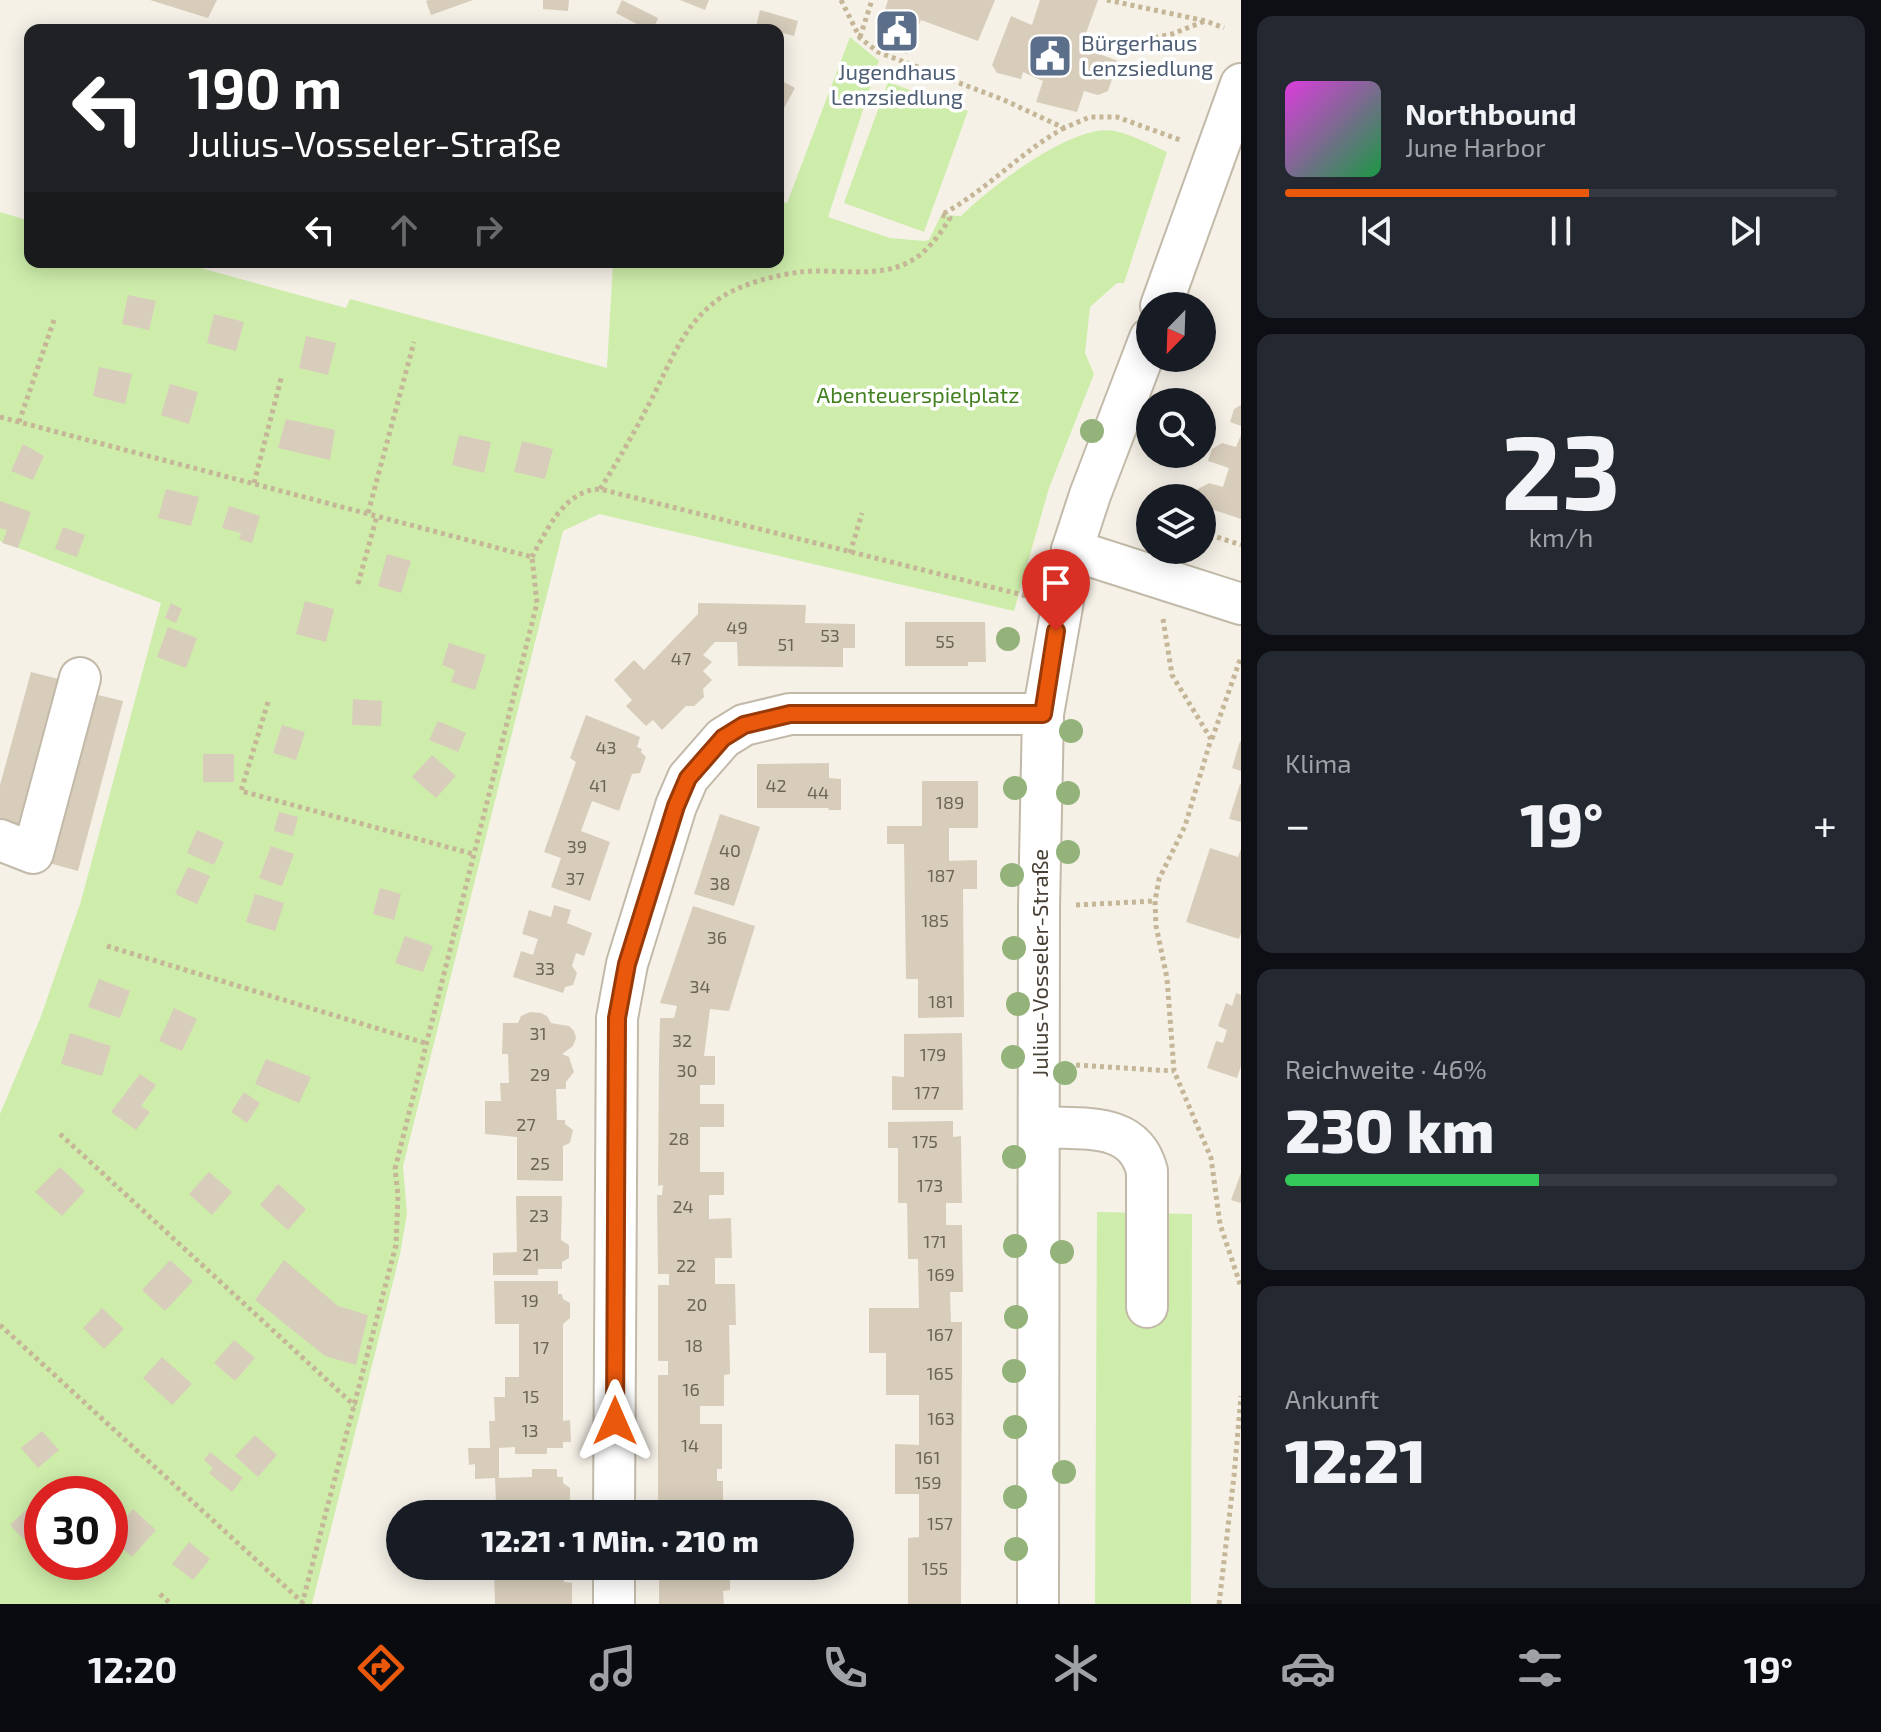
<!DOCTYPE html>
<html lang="de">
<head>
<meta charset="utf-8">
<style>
	:root { --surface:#171b24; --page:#242831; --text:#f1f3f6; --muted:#9ea1a6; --line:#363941; --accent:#ea580c }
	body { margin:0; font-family:"Exo 2",sans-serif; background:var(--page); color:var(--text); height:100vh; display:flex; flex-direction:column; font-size:30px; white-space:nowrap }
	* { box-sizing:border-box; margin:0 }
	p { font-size:26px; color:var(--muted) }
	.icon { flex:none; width:44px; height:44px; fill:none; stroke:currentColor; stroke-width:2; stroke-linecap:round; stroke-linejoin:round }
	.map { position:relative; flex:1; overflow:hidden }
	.side { display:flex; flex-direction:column; gap:16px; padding:16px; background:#0d0f14; width:640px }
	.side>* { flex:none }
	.top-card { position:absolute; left:24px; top:24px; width:760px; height:244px; border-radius:16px; box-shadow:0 4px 20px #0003; background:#202124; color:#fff; overflow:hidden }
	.needle { width:52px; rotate:203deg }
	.controls { position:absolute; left:1136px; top:292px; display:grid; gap:16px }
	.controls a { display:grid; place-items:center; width:80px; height:80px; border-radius:50%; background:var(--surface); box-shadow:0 4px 20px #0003; font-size:40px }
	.speed { position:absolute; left:24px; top:1476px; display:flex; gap:16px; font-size:40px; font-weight:700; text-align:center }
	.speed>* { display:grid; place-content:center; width:104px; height:104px; border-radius:50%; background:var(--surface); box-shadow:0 4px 20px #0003; line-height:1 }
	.speed .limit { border:12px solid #d22; background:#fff; color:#111 }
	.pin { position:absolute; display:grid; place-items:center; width:68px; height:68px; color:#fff; margin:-82px -34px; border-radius:50% 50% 50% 0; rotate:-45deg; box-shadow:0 0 8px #0007 }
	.pin .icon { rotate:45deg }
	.me { position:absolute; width:88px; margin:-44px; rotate:0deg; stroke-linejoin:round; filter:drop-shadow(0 0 6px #0008) }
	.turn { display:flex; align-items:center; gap:28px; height:168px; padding:0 32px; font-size:36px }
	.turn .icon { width:104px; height:104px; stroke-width:2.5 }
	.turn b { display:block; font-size:56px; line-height:68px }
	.lanes { display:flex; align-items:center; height:76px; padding:0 32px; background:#0003; justify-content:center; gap:40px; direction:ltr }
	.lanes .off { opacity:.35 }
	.big { font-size:60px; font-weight:800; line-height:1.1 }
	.side .widget { flex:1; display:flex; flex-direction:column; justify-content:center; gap:12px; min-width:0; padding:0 28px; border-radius:16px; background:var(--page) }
	.side .dial { align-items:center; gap:0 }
	.dial b { font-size:104px; line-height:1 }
	.song { display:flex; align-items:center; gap:24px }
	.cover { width:96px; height:96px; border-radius:12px; background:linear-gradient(135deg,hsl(300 70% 55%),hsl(140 70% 35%)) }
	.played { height:8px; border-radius:4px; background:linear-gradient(90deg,var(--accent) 55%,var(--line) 55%) }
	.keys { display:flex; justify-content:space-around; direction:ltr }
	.heat { display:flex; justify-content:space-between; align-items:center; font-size:44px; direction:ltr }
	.charge { height:12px; border-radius:6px; background:linear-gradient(90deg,#34c759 46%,var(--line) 0) }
	.trip { position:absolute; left:386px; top:1500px; width:468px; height:80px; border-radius:40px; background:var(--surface); box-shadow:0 4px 20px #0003; font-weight:800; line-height:80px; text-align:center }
	.dock { display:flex; height:128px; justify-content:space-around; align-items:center; background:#090b0e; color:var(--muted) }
	.dock .icon { width:56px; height:56px }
	.dock .current { color:var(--accent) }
	.dock b { font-size:36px; color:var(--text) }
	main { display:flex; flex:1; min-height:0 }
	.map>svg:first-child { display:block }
	.green { fill:#ceedab; fill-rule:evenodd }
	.building { fill:#d8cdbb }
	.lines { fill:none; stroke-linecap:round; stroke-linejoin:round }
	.minor-casing { stroke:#c2b9a8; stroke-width:44 }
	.path { stroke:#c5b698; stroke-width:5; stroke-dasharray:4 4; stroke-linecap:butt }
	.minor { stroke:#fff; stroke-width:40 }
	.tree { fill:#93b37a }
	.route-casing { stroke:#983908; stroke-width:20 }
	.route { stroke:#ea580c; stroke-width:14 }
	.labels { text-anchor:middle; stroke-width:7; stroke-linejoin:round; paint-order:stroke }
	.number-label { font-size:18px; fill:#6d6456 }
	.service-label { font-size:22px; fill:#4e5e75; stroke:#fff; text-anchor:start }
	.park-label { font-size:22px; fill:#438121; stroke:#fff }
	.street-label { font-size:22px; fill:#494135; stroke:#fff }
</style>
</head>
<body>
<main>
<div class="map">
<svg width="1241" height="1604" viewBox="0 0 1241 1604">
	<rect width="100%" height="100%" fill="#f5f1e7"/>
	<g class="green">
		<path d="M850 37 879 61 828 217 890 238 924 241 929 240 941 215 961 216C989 188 1074 122 1115 131 1133 135 1151 145 1167 152L1124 283H1117L1090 307 1085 353 1094 374 1049 488 1014 611 599 514 563 531 403 1166 407 1214 400 1254 312 1604H0V1114L40 1019 81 901 161 603 0 541V212L30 221V262H179L346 308 350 299 607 368 613 262H778V201L787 203ZM42 1494H110V1562H42Z"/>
		<path d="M888 82 968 111 924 232 844 203Z"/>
		<path d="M1097 1212 1192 1214 1191 1604H1095Z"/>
	</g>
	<g class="building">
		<path d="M150 0H217L208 18Z"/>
		<path d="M429 0H473L431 15 426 1Z"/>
		<path d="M543 0H569L568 11 543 9Z"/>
		<path d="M622 0 658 18 653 30H648L616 13Z"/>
		<path d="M680 0H709L705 10Z"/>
		<path d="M888 0H995L978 41 921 20 907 54 875 41Z"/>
		<path d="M1040 0H1098L1081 47 1118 61 1108 91 1098 95 1084 91 1077 112 1036 102 1043 81 1023 72 1021 79 997 73 992 65 1011 16 1032 25Z"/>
		<path d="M760 10 798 21 794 36 778 32V30L756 27Z"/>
		<path d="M784 82 795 88 778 119V92Z"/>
		<path d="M128 295 156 301 149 330 122 324Z"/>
		<path d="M214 314 244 322 236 351 207 343Z"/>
		<path d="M306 336 336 343 328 375 299 368Z"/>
		<path d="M99 367 132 374 125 404 93 396Z"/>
		<path d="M170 384 198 392 189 424 161 415Z"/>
		<path d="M1241 405V426L1230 422 1234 409Z"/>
		<path d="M286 419 335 430 330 460 278 448Z"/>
		<path d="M459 435 491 442 484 473 452 465Z"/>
		<path d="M1241 435V519L1202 506V498H1195L1198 489 1209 483 1223 487 1229 468 1208 461 1212 449 1222 443 1236 447Z"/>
		<path d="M522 441 553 449 545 479 514 472Z"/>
		<path d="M23 444 44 456 33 480 11 471Z"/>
		<path d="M166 489 199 497 191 526 158 518Z"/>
		<path d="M0 501 31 512 18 548 2 543 7 530 0 528Z"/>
		<path d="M229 506 260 516 252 543 239 539 241 533 222 528Z"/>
		<path d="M63 527 85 535 77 557 55 549Z"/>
		<path d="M387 554 411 561 401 593 378 586Z"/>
		<path d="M305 601 334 609 326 642 296 634Z"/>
		<path d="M171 603 182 609 176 623 165 618Z"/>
		<path d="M698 603 806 605 805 623 855 624V648H843V667L738 666 737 642H715L703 655 712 662 703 671 712 680 703 689 704 697 694 706H686L662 730 653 720 646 726 626 706 632 700 614 680 634 660 644 670 698 614Z"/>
		<path d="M905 622H985L986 662H968V666H905Z"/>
		<path d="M168 627 197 638 186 668 157 657Z"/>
		<path d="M449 643 486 655 475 690 451 682 455 670 442 665Z"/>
		<path d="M31 672 59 679 16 836 0 832V785Z"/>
		<path d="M94 694 123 701 78 871 49 863Z"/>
		<path d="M353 699 382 701 381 726 352 725Z"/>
		<path d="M586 715 640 737 637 747 642 749 641 752 646 757 640 773 632 774 619 811 592 801 581 831 610 842 590 901 551 887 561 858 544 852 576 762 570 758Z"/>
		<path d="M438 721 466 733 458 752 429 740Z"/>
		<path d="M282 725 305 732 296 760 273 753Z"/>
		<path d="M1240 741 1241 742V771L1232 768Z"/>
		<rect x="203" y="754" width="31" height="28"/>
		<path d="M432 755 456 776 436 798 412 777Z"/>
		<path d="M829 763V778L841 779V810H828L829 808H757V764Z"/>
		<path d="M922 781H978V828H949V861L977 860V889H963L964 1017 918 1018V979H906L904 844H887V826H922Z"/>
		<path d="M1240 784H1241V822L1229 819Z"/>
		<path d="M279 812 298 817 293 836 274 831Z"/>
		<path d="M720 814 760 827 734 906 694 894Z"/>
		<path d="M197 830 224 842 214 865 187 853Z"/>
		<path d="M271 846 294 854 282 886 259 878Z"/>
		<path d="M1210 848 1238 857 1241 849V933L1239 939 1186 922Z"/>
		<path d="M188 867 210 876 197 904 175 894Z"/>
		<path d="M380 888 401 894 394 920 373 914Z"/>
		<path d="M255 894 284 903 275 931 246 922Z"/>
		<path d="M554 905 571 910 567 923 592 933 584 956 576 953 572 966 577 973 573 985 565 987 563 993 513 977 521 951 533 955 538 939 522 934 529 910 551 917Z"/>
		<path d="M693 906 755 926 729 1011 710 1009 704 1056H715V1085H700V1104H724V1127H700V1172H724V1195H709V1219L731 1218 732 1258H715V1284H735L736 1325H729L730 1374 724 1375V1406H700V1424H722V1469H717V1481H723V1510H717V1514H658V1375H668V1361H658V1285H669V1274H658L657 1195H662L663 1185 658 1186 659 1056 660 1018H674L677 1006 660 1003Z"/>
		<path d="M405 936 433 946 423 972 395 963Z"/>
		<path d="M99 979 130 991 120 1018 88 1007Z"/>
		<path d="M1236 993 1241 995V1066L1237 1078 1207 1068 1216 1041 1223 1043 1227 1030 1218 1026 1226 1003 1232 1006Z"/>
		<path d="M174 1008 197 1019 182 1051 159 1041Z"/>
		<path d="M530 1012 541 1013 547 1016 551 1023 569 1026 574 1031 576 1038 573 1046 562 1054 569 1057 574 1072 566 1082V1089H556L557 1120H565V1124L573 1130 570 1143 563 1146V1181L517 1180V1137L485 1134V1101H501L500 1083H509L508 1054H502L503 1023H518L521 1016Z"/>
		<path d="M70 1033 111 1046 102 1076 61 1064Z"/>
		<path d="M962 1033 963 1110H892V1076L904 1077V1034Z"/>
		<path d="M266 1059 311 1077 299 1103 255 1084Z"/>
		<path d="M140 1074 156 1085 141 1106 150 1112 136 1130 111 1112Z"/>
		<path d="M244 1092 260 1103 247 1123 231 1112Z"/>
		<path d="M953 1121V1137L961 1136 962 1203H946V1225H962L963 1292H950L951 1322H962L961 1604H908V1538L919 1537V1494H895V1444L919 1445V1395H886V1353H869V1308H919L918 1259H908L907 1203H898V1148H888V1122Z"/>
		<path d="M60 1167 85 1191 62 1216 35 1192Z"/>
		<path d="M209 1172 232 1192 212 1215 189 1194Z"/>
		<path d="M1241 1173V1203L1231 1200Z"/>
		<path d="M278 1184 306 1209 288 1230 260 1205Z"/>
		<path d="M516 1196H562L561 1240 569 1245V1258L562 1262V1269H538V1275H493V1253L517 1252Z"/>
		<path d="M170 1260 193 1281 165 1311 142 1290Z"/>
		<path d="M284 1260 338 1306 368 1315 356 1365 325 1356 255 1300Z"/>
		<path d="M494 1281H558V1294H562L563 1299 570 1303V1318L563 1324V1421L570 1420 571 1442H563V1448H547V1454H515V1447L499 1448V1478L532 1477V1469H557V1477H563V1483L570 1488V1504L564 1510V1514H522L521 1503H496L495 1478 475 1479V1464L469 1465 468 1448H490L489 1421H495L494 1397H505V1377H519V1324H495Z"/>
		<path d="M102 1308 124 1329 104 1349 83 1328Z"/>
		<path d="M234 1340 255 1358 235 1381 214 1363Z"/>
		<path d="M162 1357 192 1384 172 1405 143 1378Z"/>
		<path d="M42 1431 59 1450 38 1468 21 1448Z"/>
		<path d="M255 1435 277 1455 258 1477 235 1456Z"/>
		<path d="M210 1452 243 1478 232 1492 209 1473 213 1468 204 1460Z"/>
		<path d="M31 1505 42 1517V1537L31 1547 10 1525Z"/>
		<path d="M133 1509 156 1530 132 1557 110 1537V1533Z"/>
		<path d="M189 1542 210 1559 193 1580 172 1564Z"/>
		<path d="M494 1566H563L564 1582 572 1583V1604H495Z"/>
		<path d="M659 1566H730V1590L723 1591 724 1604H659Z"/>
	</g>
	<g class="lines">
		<g class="minor-casing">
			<g id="minor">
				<path d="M1161 306 1241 84"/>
				<path d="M1072 550 1241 604"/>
				<path d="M0 840 33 853 80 678"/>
				<path d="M1039 1127C1081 1130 1134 1120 1147 1171V1307"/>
				<path d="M614 1514 617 1018 627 964 676 806 688 778 723 738 744 725 790 714H1043"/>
				<path d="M614 1604V1566"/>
				<path d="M1038 1604 1039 907 1043 714 1072 550 1090 495 1150 338"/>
			</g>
		</g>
		<g class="path">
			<path d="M841 0 860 38 878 52 1004 100 1064 128 1090 117H1117L1183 141"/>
			<path d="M1107 0 1206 21 1224 28"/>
			<path d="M860 37 872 0"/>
			<path d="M1092 51 1172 34 1205 21"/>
			<path d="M0 417 532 557 537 603 395 1169 398 1195 396 1245 302 1604"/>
			<path d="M19 422 55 317"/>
			<path d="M254 483 282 375"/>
			<path d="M600 489C618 461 634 433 649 404 671 363 683 321 725 295 745 283 777 275 800 272 835 268 877 279 909 262 927 253 940 234 950 218L941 215C986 191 1019 153 1064 128"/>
			<path d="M368 513 414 342"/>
			<path d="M1145 532 1150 518"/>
			<path d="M1202 532 1241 545"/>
			<path d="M850 553 862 513"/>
			<path d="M532 557C547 529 565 490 600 489L1027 596"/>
			<path d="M358 584 377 516"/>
			<path d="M1163 619 1172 675 1211 739 1185 826 1159 879 1155 901 1156 926 1167 978 1174 1071 1211 1158 1220 1224 1241 1287"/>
			<path d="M268 702 241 791 473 854"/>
			<path d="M1212 739 1241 657"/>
			<path d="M1076 905 1155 901"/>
			<path d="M107 946 425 1043"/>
			<path d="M1076 1065 1174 1071"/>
			<path d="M60 1134 355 1406"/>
			<path d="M0 1325 302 1602"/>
			<path d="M160 1594 171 1604"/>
			<path d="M1219 1604 1234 1476 1241 1396"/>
		</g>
		<use href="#minor" class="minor"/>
	</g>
	<g class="tree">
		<circle cx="1092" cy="431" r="12"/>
		<circle cx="1008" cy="639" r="12"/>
		<circle cx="1071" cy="731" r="12"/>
		<circle cx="1015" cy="788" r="12"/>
		<circle cx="1068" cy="793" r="12"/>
		<circle cx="1068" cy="852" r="12"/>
		<circle cx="1012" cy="875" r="12"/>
		<circle cx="1014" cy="948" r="12"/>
		<circle cx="1018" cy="1004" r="12"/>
		<circle cx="1013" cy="1057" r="12"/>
		<circle cx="1065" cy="1073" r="12"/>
		<circle cx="1014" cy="1157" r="12"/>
		<circle cx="1015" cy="1246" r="12"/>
		<circle cx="1062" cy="1252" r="12"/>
		<circle cx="1016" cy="1317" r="12"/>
		<circle cx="1014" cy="1371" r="12"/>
		<circle cx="1015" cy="1427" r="12"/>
		<circle cx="1064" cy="1472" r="12"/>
		<circle cx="1015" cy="1497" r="12"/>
		<circle cx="1016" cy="1549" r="12"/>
	</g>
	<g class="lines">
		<g class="route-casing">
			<path id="route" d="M615 1421 617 1018 627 964 676 806 688 778 723 738 744 725 790 714H1043L1056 631"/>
		</g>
		<use href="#route" class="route"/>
	</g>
	<defs>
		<g id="civic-square" transform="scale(2.3)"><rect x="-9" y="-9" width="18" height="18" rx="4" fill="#5c6f8a" stroke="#fff"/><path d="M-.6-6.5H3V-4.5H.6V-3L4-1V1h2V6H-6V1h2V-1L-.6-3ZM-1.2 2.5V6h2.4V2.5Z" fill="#fff"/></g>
	</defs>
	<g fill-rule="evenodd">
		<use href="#civic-square" x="897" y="31"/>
		<use href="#civic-square" x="1050" y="56"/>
	</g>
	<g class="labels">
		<g class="number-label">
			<text x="737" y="634">49</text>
			<text x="830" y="642">53</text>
			<text x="945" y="648">55</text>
			<text x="786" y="651">51</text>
			<text x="681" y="665">47</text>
			<text x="606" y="754">43</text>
			<text x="598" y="792">41</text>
			<text x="776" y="792">42</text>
			<text x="818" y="799">44</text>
			<text x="950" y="809">189</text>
			<text x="577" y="853">39</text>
			<text x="730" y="857">40</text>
			<text x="941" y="882">187</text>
			<text x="575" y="885">37</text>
			<text x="720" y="890">38</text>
			<text x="935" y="927">185</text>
			<text x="717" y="944">36</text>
			<text x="545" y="975">33</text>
			<text x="700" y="993">34</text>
			<text x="941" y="1008">181</text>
			<text x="538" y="1040">31</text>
			<text x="682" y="1047">32</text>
			<text x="933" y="1061">179</text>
			<text x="687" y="1077">30</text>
			<text x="540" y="1081">29</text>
			<text x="927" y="1099">177</text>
			<text x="526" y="1131">27</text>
			<text x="679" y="1145">28</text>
			<text x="925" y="1148">175</text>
			<text x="540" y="1170">25</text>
			<text x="930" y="1192">173</text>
			<text x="683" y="1213">24</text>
			<text x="539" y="1222">23</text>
			<text x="935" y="1248">171</text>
			<text x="531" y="1261">21</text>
			<text x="686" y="1272">22</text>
			<text x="941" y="1281">169</text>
			<text x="530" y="1307">19</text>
			<text x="697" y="1311">20</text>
			<text x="940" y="1341">167</text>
			<text x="694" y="1352">18</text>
			<text x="541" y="1354">17</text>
			<text x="940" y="1380">165</text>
			<text x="691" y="1396">16</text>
			<text x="531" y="1403">15</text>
			<text x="941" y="1425">163</text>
			<text x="530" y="1437">13</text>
			<text x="690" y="1452">14</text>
			<text x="928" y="1464">161</text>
			<text x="928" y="1489">159</text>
			<text x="940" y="1530">157</text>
			<text x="935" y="1575">155</text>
		</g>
		<g class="service-label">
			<text x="1081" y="51">Bürgerhaus<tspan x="1081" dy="25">Lenzsiedlung</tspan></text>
			<text x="897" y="80" text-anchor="middle">Jugendhaus<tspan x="897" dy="25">Lenzsiedlung</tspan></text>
		</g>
		<g class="park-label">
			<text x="918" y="403">Abenteuerspielplatz</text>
		</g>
		<g class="street-label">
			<text transform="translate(1040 963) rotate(-90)" y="8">Julius-Vosseler-Straße</text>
		</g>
	</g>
</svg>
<div class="controls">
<a><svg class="needle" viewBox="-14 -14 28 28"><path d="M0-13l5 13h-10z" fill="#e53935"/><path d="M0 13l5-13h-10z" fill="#9ea1a6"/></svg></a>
<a><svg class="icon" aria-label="search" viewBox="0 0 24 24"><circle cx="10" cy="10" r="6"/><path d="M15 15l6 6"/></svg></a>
<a><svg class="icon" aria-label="layers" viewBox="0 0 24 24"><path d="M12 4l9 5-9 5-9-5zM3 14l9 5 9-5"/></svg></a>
</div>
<div class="speed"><div class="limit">30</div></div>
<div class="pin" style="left:1056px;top:631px;background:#d93025"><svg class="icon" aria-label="arrive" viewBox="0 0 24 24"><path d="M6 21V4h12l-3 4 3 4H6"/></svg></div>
<svg class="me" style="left:615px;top:1421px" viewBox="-20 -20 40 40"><path d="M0-17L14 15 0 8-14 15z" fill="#ea580c" stroke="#fff" stroke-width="4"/></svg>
<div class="trip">12:21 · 1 Min. · 210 m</div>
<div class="top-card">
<div class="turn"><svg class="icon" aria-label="left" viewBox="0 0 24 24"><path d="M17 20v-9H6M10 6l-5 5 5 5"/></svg><div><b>190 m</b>Julius-Vosseler-Straße</div></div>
<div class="lanes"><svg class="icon" aria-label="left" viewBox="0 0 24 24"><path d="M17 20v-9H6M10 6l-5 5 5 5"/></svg><svg class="icon off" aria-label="ahead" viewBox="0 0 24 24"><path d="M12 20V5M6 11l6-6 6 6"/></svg><svg class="icon off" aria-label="right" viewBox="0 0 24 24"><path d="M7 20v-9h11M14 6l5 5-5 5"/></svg></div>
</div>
</div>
<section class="side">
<div class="widget">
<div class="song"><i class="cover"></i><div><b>Northbound</b><p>June Harbor</p></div></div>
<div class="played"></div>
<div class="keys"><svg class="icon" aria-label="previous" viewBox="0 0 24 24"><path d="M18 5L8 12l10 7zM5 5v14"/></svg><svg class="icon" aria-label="pause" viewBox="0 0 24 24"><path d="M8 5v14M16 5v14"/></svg><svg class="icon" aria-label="next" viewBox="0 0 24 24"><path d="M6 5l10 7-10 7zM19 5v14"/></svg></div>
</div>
<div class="widget dial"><b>23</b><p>km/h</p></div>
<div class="widget"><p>Klima</p>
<div class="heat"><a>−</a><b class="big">19°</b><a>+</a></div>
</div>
<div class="widget"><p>Reichweite · 46%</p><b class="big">230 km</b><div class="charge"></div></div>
<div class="widget"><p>Ankunft</p><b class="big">12:21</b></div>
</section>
</main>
<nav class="dock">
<b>12:20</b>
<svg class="icon current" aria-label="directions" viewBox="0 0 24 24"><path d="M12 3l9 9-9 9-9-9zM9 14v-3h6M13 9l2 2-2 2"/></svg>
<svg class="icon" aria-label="music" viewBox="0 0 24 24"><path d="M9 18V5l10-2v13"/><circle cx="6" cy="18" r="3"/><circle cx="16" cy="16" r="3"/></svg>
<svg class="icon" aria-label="phone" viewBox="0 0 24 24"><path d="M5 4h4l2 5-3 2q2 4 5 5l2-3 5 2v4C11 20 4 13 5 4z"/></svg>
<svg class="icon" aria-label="climate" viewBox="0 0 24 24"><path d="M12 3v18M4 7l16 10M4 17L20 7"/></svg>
<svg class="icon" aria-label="car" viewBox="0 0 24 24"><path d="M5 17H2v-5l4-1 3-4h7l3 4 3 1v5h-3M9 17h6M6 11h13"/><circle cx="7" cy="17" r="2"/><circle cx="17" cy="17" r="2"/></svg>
<svg class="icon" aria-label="filters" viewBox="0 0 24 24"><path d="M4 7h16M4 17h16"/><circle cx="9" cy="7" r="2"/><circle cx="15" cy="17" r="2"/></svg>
<b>19°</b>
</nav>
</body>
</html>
